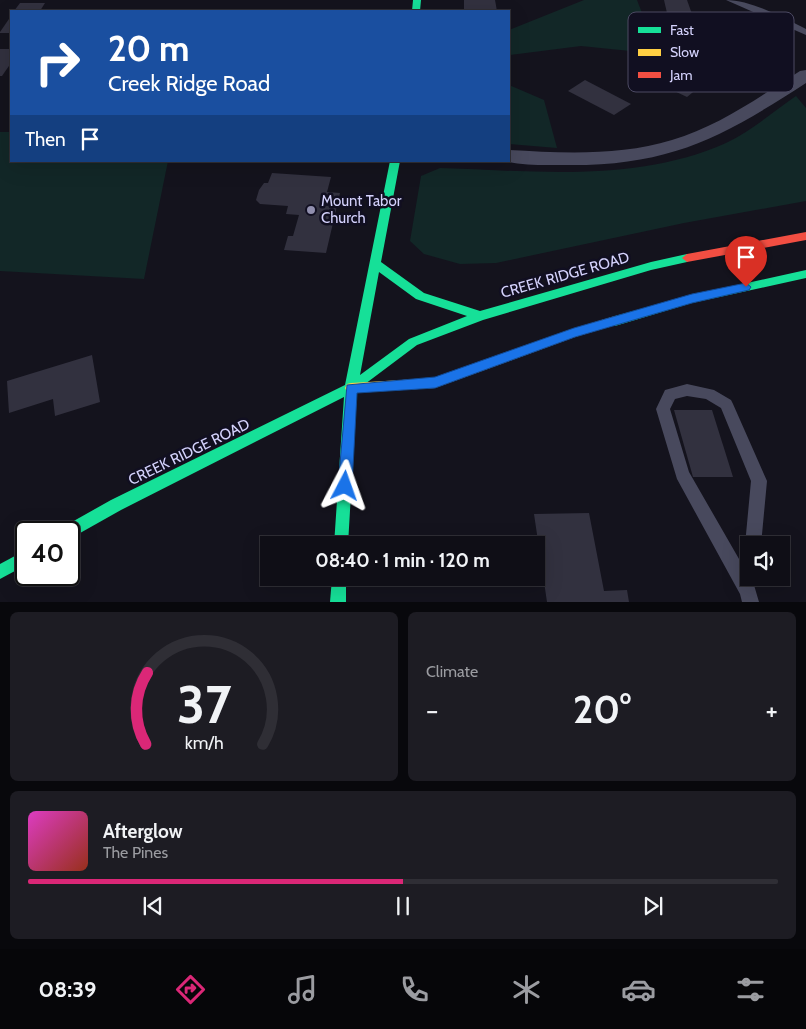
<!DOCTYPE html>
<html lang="en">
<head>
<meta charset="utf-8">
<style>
	:root { --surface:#0f0e16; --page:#1d1c23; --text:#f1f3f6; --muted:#9b9ca1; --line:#2f2e35; --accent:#db2777 }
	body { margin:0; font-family:Cabin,sans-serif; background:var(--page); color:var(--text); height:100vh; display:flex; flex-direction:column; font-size:19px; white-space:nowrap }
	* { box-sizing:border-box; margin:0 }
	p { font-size:16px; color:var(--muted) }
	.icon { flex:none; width:28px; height:28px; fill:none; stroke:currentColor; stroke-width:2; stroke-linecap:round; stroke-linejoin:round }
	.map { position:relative; height:602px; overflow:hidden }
	.details { display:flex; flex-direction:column; gap:10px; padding:10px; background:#08080c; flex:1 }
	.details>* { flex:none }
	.hud { position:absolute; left:10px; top:10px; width:500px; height:152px; border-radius:0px; box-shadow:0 5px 20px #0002,0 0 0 1px var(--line); background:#1a4fa0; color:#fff; overflow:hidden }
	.tools { position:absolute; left:740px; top:536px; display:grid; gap:10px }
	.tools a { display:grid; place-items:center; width:50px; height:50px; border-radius:0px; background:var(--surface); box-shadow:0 5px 20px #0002,0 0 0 1px var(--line); font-size:25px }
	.speed { position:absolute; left:15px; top:521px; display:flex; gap:10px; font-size:25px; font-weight:700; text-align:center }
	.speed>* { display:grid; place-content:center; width:65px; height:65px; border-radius:50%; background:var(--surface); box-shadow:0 5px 20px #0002,0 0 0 1px var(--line); line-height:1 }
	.speed .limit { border:2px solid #111; border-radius:8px; background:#fff; color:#111 }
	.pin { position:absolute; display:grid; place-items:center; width:42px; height:42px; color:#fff; margin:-51px -21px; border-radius:50% 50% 50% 0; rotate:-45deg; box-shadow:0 0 5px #0007 }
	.pin .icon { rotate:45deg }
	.me { position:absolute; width:55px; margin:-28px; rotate:4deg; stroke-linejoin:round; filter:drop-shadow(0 0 4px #0008) }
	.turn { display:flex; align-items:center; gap:18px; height:105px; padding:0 15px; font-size:22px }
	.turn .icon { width:65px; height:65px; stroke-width:2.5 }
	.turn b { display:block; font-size:35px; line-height:42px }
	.then { display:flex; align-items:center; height:48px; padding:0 15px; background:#0003; gap:10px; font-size:19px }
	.big { font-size:38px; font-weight:700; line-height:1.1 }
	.details .widget { flex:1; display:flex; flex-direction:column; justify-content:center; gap:8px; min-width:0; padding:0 18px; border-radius:8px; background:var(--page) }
	.details .dial { align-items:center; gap:0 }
	.dial svg { height:130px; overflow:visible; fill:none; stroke:var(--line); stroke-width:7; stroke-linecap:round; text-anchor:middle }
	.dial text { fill:var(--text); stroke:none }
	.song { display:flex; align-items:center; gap:15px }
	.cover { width:60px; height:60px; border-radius:8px; background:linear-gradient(135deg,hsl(310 70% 55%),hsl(10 70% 35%)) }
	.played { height:5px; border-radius:2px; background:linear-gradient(90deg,var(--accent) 50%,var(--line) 50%) }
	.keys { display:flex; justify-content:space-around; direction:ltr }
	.heat { display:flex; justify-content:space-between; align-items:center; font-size:28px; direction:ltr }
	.details .tiles { flex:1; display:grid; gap:10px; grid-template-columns:1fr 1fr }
	.widget:last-child { grid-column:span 2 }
	.trip { position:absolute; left:260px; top:536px; width:285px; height:50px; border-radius:0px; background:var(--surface); box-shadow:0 5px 20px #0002,0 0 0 1px var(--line); font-weight:700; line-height:50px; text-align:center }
	.tabs { display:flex; height:80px; justify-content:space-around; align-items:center; background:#060609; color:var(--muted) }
	.tabs .icon { width:35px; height:35px }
	.tabs .on { color:var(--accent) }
	.tabs b { font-size:22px; color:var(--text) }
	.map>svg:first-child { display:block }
	.green { fill:#122727 }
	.building { fill:#32313f }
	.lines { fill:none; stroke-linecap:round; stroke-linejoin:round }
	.lane { fill:#48495d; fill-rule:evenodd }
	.street { fill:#48495d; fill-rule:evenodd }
	.fast { fill:#16e098; fill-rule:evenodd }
	.slow { fill:#ffcf43; fill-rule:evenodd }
	.jam { fill:#f24e42; fill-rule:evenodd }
	.route { fill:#1a73e8; stroke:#114b97 }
	.poi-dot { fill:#918fae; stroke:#110f21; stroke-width:2 }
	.labels { text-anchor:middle; stroke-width:5; stroke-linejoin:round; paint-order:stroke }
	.poi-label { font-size:15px; fill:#d4d2fc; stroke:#110f21; text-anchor:start }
	.street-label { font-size:15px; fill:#d4d2fc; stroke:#110f21 }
	.key { fill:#110f21; stroke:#4c4a63; stroke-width:1 }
	.key-label { font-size:14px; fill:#d4d2fc }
</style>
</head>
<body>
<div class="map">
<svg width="806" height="602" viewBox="0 0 806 602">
	<rect width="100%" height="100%" fill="#14131d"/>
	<g class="green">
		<path d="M584 0H637L654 44 640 52 581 46 510 55 509 58V30Z"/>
		<path d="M509 85 544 100 557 148 509 144Z"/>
		<path d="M796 96 806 108V201L684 223 496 263 460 264 424 254 410 241 421 176 440 168C536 171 636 183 726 143 751 131 773 112 796 96Z"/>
		<path d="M0 132H11V161H168L144 279 0 271Z"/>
	</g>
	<g class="building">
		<path d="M464 0H495L497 11H464Z"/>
		<path d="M664 0H687L692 14 667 13Z"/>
		<path d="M20 3H45L40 11H14Z"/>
		<path d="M11 16V33H0V32Z"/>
		<path d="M0 49H11V63L2 76H0Z"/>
		<path d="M674 63 709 79 687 97 651 80Z"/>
		<path d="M585 80 631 104 614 115 568 91Z"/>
		<path d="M272 173 331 177 327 192 340 193 326 253 284 250 288 236H293L299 215 286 214 288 206 260 204 256 200 259 190 264 183H268Z"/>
		<path d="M92 355 100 402 55 416 53 399 9 413 7 381Z"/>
		<path d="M674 410H712L733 477H693Z"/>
		<path d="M589 513 604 591 627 590 629 602H547L534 514Z"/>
	</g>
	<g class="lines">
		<g class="lane">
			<path d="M726 0C751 0 784 18 806 29V35Z"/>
			<path d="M687 384 714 390 731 400 733 404 767 481 761 545H749V551L745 545 751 481 721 408 706 399 687 396 675 399 670 409 689 472 754 585 759 602H742L740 594 677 479 656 409 665 390Z"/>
		</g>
		<path class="street" d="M806 70V83C721 138 670 166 566 165 546 165 523 166 505 161H509V150C563 153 620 156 672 140 719 126 759 97 800 71Z"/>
		<g class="fast">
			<path d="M413 0H421L420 11H412Z"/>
			<path d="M390 161H400L381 262 424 293 480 311 651 262 687 254 692 258 687 262 651 270 483 320 417 345 357 390 348 545H334L344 397 121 510 73 537 69 539V532H61L63 527 111 500 345 385ZM379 272 416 299 467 316 409 339 360 375Z"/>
			<path d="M806 270V278L692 303 615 326 611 324 609 321 611 318 615 316 692 295Z"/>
			<path d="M26 550V565L0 579V564Z"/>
			<path d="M332 578H346V602H330Z"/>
		</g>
		<path class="slow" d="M615 316 619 318 621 321 619 324 575 337 435 388 351 393 347 392 345 388 347 384 351 383 435 378 569 330Z"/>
		<path class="jam" d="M806 232V240L687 262 682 258 687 254Z"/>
	</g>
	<path class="route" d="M746 283 751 287 749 290 692 303 575 337 435 388 357 393 352 486 350 491 345 493 340 491 338 486 347 385 435 377 574 328 692 294Z"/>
	<circle class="poi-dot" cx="311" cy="210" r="5"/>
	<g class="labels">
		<g class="poi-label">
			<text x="321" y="206">Mount Tabor<tspan x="321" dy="17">Church</tspan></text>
		</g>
		<g class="street-label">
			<text transform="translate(565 275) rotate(-16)" y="5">CREEK RIDGE ROAD</text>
			<text transform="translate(189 452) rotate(-26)" y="5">CREEK RIDGE ROAD</text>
		</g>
	</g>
	<rect x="628" y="12" width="166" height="80" rx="8" class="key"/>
	<rect x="638" y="27" width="23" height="6" fill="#16e098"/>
	<rect x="638" y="49" width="23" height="7" fill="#ffcf43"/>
	<rect x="638" y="72" width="23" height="6" fill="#f24e42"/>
	<g class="key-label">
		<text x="670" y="35">Fast</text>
		<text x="670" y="57">Slow</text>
		<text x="670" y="80">Jam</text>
	</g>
</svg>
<div class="tools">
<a><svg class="icon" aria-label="sound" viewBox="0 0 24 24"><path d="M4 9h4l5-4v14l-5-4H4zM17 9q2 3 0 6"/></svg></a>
</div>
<div class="speed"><div class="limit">40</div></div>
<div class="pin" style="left:746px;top:287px;background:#d93025"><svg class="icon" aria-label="arrive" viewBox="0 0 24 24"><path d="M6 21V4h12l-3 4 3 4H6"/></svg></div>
<svg class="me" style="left:345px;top:486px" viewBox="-20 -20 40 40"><path d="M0-17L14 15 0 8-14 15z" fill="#1a73e8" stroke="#fff" stroke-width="4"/></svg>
<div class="trip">08:40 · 1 min · 120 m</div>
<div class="hud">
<div class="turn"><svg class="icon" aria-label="right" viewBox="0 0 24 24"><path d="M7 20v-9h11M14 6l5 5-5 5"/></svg><div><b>20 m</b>Creek Ridge Road</div></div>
<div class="then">Then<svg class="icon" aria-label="arrive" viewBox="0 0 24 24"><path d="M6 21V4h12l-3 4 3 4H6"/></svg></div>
</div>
</div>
<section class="details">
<div class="tiles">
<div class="widget dial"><svg viewBox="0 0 100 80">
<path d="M14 69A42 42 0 1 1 86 69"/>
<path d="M14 69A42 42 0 0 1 15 25" stroke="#db2777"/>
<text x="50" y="56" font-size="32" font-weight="700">37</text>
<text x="50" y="72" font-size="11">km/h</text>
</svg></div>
<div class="widget"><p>Climate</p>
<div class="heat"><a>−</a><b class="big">20°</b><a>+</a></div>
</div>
<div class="widget">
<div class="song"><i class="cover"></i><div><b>Afterglow</b><p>The Pines</p></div></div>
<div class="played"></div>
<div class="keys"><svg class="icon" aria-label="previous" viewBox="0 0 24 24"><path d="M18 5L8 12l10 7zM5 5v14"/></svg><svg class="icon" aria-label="pause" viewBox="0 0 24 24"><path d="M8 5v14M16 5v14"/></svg><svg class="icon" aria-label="next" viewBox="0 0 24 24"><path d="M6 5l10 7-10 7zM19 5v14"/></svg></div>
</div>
</div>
</section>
<nav class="tabs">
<b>08:39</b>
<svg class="icon on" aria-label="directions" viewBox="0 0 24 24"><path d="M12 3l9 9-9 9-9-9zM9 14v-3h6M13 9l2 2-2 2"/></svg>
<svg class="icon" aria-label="music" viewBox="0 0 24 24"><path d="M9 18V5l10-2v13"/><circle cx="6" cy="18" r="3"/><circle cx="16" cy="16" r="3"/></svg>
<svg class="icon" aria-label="phone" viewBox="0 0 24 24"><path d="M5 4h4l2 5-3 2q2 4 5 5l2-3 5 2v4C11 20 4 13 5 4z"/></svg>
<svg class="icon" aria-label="climate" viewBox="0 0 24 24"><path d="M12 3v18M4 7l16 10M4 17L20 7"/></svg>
<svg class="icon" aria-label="car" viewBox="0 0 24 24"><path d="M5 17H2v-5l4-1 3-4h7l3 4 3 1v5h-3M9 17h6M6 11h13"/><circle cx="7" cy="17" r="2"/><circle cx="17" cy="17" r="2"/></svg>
<svg class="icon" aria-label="filters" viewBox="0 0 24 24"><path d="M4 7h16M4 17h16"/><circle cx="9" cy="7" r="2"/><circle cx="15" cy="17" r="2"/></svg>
</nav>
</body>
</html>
